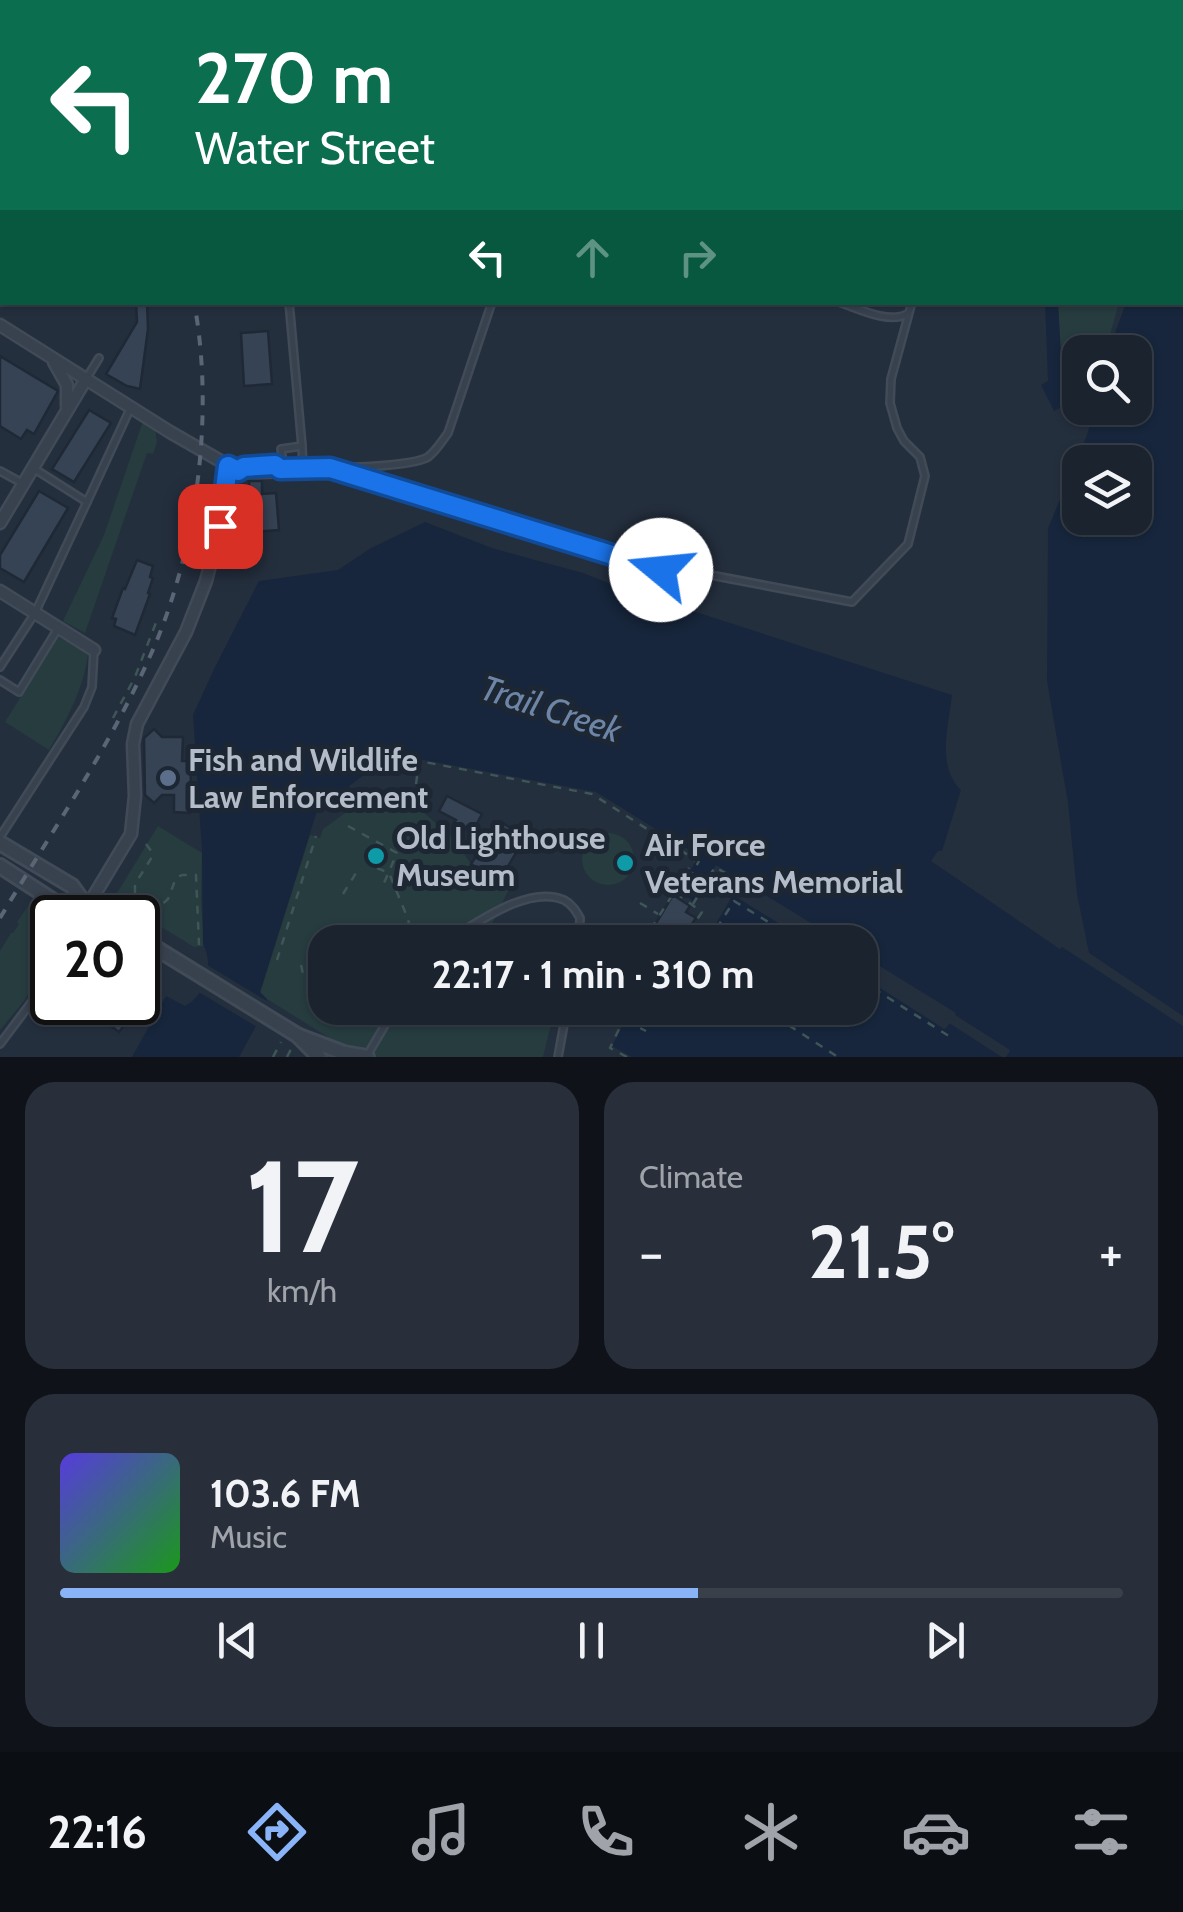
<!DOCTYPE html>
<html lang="en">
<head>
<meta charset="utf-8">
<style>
	:root { --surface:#1b232e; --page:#282f3a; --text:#f1f3f6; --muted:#a0a4aa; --line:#39404a; --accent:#8ab4f8 }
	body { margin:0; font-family:Cabin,sans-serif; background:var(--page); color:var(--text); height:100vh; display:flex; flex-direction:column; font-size:38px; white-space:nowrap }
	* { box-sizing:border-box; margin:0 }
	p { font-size:32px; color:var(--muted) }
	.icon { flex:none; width:55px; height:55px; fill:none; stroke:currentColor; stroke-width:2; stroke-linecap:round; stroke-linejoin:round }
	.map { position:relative; height:1057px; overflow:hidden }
	.sheet { display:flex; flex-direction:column; gap:25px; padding:25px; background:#0f1319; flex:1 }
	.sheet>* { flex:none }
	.top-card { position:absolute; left:0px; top:0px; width:1185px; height:305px; box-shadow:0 2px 8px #0004,0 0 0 2px var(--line); background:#0b6e4f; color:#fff; overflow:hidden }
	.fabs { position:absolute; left:1062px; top:335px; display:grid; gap:20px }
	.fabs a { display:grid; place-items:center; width:90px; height:90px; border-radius:20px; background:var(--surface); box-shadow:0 2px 8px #0004,0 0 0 2px var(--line); font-size:50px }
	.speed { position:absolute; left:30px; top:895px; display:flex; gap:20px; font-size:50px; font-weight:700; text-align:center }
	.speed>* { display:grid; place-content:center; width:130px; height:130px; border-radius:50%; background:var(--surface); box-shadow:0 2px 8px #0004,0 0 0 2px var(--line); line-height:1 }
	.speed .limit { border:5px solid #111; border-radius:15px; background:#fff; color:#111 }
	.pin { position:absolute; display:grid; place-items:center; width:85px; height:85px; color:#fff; margin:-42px; border-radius:20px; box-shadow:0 5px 15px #0006 }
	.me { position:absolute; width:110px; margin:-55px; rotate:287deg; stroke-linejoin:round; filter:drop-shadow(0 0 8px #0008) }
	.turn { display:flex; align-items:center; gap:35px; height:210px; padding:0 30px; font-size:45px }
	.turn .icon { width:130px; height:130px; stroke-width:2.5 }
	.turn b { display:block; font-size:70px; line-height:85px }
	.lanes { display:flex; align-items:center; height:95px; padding:0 30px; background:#0003; justify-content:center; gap:50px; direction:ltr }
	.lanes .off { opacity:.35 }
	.big { font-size:75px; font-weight:700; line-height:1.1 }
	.sheet .widget { flex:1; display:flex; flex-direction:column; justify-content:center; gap:15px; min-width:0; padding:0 35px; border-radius:30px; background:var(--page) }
	.sheet .dial { align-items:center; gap:0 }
	.dial b { font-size:130px; line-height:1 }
	.song { display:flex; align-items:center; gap:30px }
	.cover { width:120px; height:120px; border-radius:15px; background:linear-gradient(135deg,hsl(250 70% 55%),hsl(120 70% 35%)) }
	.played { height:10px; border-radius:5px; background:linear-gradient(90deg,var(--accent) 60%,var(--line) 60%) }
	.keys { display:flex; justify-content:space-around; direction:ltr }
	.heat { display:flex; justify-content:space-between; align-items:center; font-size:55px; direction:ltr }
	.sheet .tiles { flex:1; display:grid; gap:25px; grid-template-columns:1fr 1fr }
	.widget:last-child { grid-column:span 2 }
	.trip { position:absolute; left:308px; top:925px; width:570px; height:100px; border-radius:30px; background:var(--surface); box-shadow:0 2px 8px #0004,0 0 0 2px var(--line); font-weight:700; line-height:100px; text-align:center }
	.dock { display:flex; height:160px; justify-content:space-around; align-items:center; background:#0b0e12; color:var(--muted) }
	.dock .icon { width:70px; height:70px }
	.dock .selected { color:var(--accent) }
	.dock b { font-size:45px; color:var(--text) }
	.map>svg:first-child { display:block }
	.green { fill:#263c3f }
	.water { fill:#17263c; fill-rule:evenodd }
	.pier { fill:#242f3e }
	.building { fill:#364354; stroke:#1f2835; stroke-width:2.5 }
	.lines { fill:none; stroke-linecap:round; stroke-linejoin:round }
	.service-casing { stroke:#414a57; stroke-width:10 }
	.minor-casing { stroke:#414a57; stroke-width:15 }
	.tertiary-casing { stroke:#414a57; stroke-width:18 }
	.primary-casing { stroke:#414a57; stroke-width:20 }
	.path { stroke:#3f5557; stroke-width:2.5; stroke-dasharray:8 8; stroke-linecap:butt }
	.service { stroke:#38414e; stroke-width:5 }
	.minor { stroke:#38414e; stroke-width:10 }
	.tertiary { stroke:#38414e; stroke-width:12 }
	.primary { stroke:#56606e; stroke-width:15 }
	.rail { stroke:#5a6575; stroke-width:4; stroke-dasharray:10 10; stroke-linecap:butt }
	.route-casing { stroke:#114b97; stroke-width:25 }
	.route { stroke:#1a73e8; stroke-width:18 }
	.service-dot { fill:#5c6f8a; stroke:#1d2633; stroke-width:4 }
	.culture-dot { fill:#0f9aa8; stroke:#1d2633; stroke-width:4 }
	.labels { text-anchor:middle; stroke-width:10; stroke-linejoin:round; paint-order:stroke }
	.poi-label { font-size:32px; font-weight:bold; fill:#b4bcc9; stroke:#1d2633; text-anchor:start }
	.water-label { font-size:35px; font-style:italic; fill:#6d86a8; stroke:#1d2633 }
</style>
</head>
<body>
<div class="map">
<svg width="1183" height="1057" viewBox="0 0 1183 1057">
	<rect width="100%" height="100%" fill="#242f3e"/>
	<g class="green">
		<path d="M1058 303H1119L1105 352H1080V365L1062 375Z"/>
		<path d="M143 421 155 430 157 442 153 454 147 453 85 633 63 621 104 535Z"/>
		<path d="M58 637 83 649 88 655C83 690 67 719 49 750L5 722Z"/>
		<path d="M373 793 424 813 454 839 471 864 510 887 489 930 502 942H325V1008H555L543 1057H330L336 1042 267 999 260 993 310 835 320 838 323 829Z"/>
		<path d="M158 826 202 853 201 899 204 946 194 947 114 898Z"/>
		<circle cx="608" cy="859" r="26"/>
		<path d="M33 899 64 917 52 918V955L24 1001 0 1030V951L11 933H13L19 924 17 922Z"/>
	</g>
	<g class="water">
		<path d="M1120 0H1183V1057H1006L1010 1051 955 1015V1013L860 954V942H842L716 865 693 901 678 891 699 856 596 792 391 754 317 811 260 992 267 999 255 1028 239 1057H132L166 996 185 1006C207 995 214 964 203 944L202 851 193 715 215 667 259 581 338 570 371 548 425 522 492 548 583 573 621 588 635 598 670 608 693 611 952 695C949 725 936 766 961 790L942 851H938L932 861 1060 949 1062 946 1166 1005 1089 953 1077 894 1068 803 1047 681 1048 525 1091 408H1135V352H1108L1126 303 1182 302V2H1121ZM1080 462H1135V518H1080Z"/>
		<path d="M1045 303H1058L1062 374 1080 366V397L1054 411 1041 385 1048 381Z"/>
		<path d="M733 895 809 942H705Z"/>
		<path d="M860 973 944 1029 949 1023 1002 1057H632L612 1046 631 1008H860Z"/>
	</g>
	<g class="pier">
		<path d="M1086 408H1095L1087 435 1043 540V523Z"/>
		<path d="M938 851 946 854 938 860 1059 942H1064L1085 955 1083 949 1183 1016V1026L1062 947 1060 949 931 861Z"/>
		<path d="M860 954 956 1013 955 1015 1010 1050 1006 1057H1002L950 1023 945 1029 872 983 860 973V968L943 1023 947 1018 951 1019 1003 1052 860 960Z"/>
		<path d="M204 963 270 1003 259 1028 195 990 202 977Z"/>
	</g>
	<g class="building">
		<path d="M136 302H147L148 329 140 389 127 386 106 374 137 322Z"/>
		<path d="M268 331 272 384 244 386 241 333Z"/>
		<path d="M0 356 58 391 34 434 27 430 21 439 0 426Z"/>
		<path d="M89 410 111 423 74 482 52 469Z"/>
		<path d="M249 481H262V494L276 493 279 530 253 532Z"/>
		<path d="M39 491 68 508 24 582 0 568V555Z"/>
		<path d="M137 560 153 566 150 577 153 578 148 593 150 594 135 635 114 626 116 619 112 618 123 588 125 589Z"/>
		<path d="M154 729 162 737H183L182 761H191L190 813 174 812V795H162L154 803 145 795 144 738Z"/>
		<path d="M447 796 482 814 474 829 467 826 465 829 454 823 456 820 439 811Z"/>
		<path d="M501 822 519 833 514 846 517 848 514 852 516 853 499 881 471 864 477 855 480 856Z"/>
		<path d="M673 895 690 906 686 912 696 918 680 942H644L646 938 644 937 650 928 652 930Z"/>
		<path d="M138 983 149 992 119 1032 100 1018 112 1002H138Z"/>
	</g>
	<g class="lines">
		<g class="service-casing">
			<g id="service">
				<path d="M794 2 795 0"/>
				<path d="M839 302C859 309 889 324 907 314"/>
				<path d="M86 379 99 358"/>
				<path d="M302 446 303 468"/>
				<path d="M330 468 661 571 679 569 852 602 908 544 925 476 920 457 904 441 897 428 890 403 891 379 912 302"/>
				<path d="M284 469 281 449 302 446 289 302"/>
				<path d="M0 471 24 484"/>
				<path d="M238 471 242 475 275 474 279 469"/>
				<path d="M239 471C249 464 263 466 275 465L279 469C308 468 408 469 428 457 436 451 442 441 448 433L492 302"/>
				<path d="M87 502 130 409"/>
				<path d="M0 667 35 613 87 502 33 468"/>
				<path d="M0 680 19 692 57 630"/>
				<path d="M0 837 84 707 92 687 94 650"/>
				<path d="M445 942C474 925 528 884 564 900 572 904 576 911 580 918L579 942"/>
				<path d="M0 1044 36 996 52 968"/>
				<path d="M368 1054 395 1008"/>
				<path d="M558 1057 567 1008"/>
			</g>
		</g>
		<g class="minor-casing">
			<g id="minor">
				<path d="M0 325 170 432 238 471"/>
				<path d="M54 362 67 385V406"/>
				<path d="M0 523 86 379"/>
				<path d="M0 591 94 650"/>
				<path d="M87 907 131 834 135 796 133 744 137 724 186 632 206 581 220 526 228 466"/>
			</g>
		</g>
		<g class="tertiary-casing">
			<g id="tertiary">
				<path d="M0 843 72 886 87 907"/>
				<path d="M0 866 60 905 87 907 106 918"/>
				<path d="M138 937 297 1035 319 1057"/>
				<path d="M299 1036 344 1053 367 1057"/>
			</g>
		</g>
		<g class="primary-casing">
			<g id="primary">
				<path d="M57 2 59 0"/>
				<path d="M0 96 2 92"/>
			</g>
		</g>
		<g class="path">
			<path d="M0 134 2 130"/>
			<path d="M113 718 135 677 157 620"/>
			<path d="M414 800 419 761 592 794 688 855"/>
			<path d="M348 826 397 853 384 883"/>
			<path d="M146 844 152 852V857L135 884V898L147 909H157L168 899 176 878 182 875H196L199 945"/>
			<path d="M377 868 389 873 408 919 411 933"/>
			<path d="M676 893 702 912 696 921"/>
			<path d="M681 893 699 861"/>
			<path d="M343 894 356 873"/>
			<path d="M640 903 658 914"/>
			<path d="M693 904 715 867 739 881"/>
			<path d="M651 929 696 857"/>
			<path d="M708 942 734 901 801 942"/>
			<path d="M277 960 316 836"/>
			<path d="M301 965 303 974"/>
			<path d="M860 980 952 1038"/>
			<path d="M325 1001 318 1013 321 1015 326 1008"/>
			<path d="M648 1008 655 1011"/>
			<path d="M762 1008 838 1057"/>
			<path d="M327 1019 324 1017 330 1008"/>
			<path d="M626 1021 646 1031"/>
			<path d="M273 1057 281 1042"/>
			<path d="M287 1057 291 1049"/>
			<path d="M627 1057 610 1048 629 1008"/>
		</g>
		<use href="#service" class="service"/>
		<use href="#minor" class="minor"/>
		<use href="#tertiary" class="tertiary"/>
		<use href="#primary" class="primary"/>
		<g class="rail">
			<path d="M69 0 70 2"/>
			<path d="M0 918C52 831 110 747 151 654 197 551 215 413 194 302"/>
		</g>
	</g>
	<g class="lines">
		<g class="route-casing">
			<path id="route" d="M220 526 228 466 238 471 244 467 275 465 280 469 330 468 661 570"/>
		</g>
		<use href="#route" class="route"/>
	</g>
	<circle class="service-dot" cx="168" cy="778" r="10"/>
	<g class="culture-dot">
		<circle cx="376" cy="856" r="10"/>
		<circle cx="625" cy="863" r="10"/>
	</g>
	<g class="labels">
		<g class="poi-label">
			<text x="188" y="771">Fish and Wildlife<tspan x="188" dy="37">Law Enforcement</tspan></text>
			<text x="396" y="849">Old Lighthouse<tspan x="396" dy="37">Museum</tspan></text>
			<text x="645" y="856">Air Force<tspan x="645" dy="37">Veterans Memorial</tspan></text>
		</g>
		<g class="water-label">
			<text transform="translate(551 709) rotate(18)" y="12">Trail Creek</text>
		</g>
	</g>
</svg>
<div class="fabs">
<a><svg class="icon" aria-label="search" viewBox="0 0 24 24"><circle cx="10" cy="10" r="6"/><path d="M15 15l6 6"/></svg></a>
<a><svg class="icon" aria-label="layers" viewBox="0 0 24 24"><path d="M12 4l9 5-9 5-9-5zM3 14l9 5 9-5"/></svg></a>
</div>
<div class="speed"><div class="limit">20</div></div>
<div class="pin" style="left:220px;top:526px;background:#d93025"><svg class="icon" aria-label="arrive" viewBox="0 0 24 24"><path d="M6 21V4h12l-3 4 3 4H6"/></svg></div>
<svg class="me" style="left:661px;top:570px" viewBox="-20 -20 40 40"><circle r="19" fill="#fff"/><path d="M0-13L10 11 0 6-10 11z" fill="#1a73e8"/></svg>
<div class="trip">22:17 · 1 min · 310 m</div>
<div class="top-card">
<div class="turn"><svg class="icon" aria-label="left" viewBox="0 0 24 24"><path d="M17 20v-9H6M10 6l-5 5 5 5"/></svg><div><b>270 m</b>Water Street</div></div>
<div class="lanes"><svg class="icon" aria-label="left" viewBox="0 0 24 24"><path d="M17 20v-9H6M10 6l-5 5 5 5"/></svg><svg class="icon off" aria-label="ahead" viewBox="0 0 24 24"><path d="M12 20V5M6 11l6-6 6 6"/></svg><svg class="icon off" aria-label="right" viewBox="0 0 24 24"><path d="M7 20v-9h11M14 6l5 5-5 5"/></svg></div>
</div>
</div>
<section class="sheet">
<div class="tiles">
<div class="widget dial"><b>17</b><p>km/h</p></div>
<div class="widget"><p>Climate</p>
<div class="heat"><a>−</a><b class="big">21.5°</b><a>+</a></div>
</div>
<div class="widget">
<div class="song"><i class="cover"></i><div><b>103.6 FM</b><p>Music</p></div></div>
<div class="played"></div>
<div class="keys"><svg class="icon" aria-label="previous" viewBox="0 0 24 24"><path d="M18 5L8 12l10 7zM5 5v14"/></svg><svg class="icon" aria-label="pause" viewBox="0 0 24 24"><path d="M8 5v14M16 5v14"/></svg><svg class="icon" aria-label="next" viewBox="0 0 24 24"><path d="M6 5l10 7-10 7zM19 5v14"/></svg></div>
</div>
</div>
</section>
<nav class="dock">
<b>22:16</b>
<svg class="icon selected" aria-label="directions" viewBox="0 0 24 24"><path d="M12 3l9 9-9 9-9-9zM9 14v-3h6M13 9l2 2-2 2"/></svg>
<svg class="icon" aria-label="music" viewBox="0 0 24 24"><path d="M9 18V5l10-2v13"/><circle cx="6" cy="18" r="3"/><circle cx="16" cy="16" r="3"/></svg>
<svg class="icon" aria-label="phone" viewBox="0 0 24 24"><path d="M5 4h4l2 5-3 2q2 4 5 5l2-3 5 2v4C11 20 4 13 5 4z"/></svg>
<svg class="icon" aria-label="climate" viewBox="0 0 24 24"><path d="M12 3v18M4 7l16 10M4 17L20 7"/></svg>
<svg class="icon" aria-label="car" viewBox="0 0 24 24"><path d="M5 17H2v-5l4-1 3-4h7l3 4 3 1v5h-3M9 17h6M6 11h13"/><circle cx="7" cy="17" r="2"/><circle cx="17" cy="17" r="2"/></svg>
<svg class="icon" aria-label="filters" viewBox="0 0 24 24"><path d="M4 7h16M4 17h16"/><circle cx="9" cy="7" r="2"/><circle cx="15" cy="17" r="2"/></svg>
</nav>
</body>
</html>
